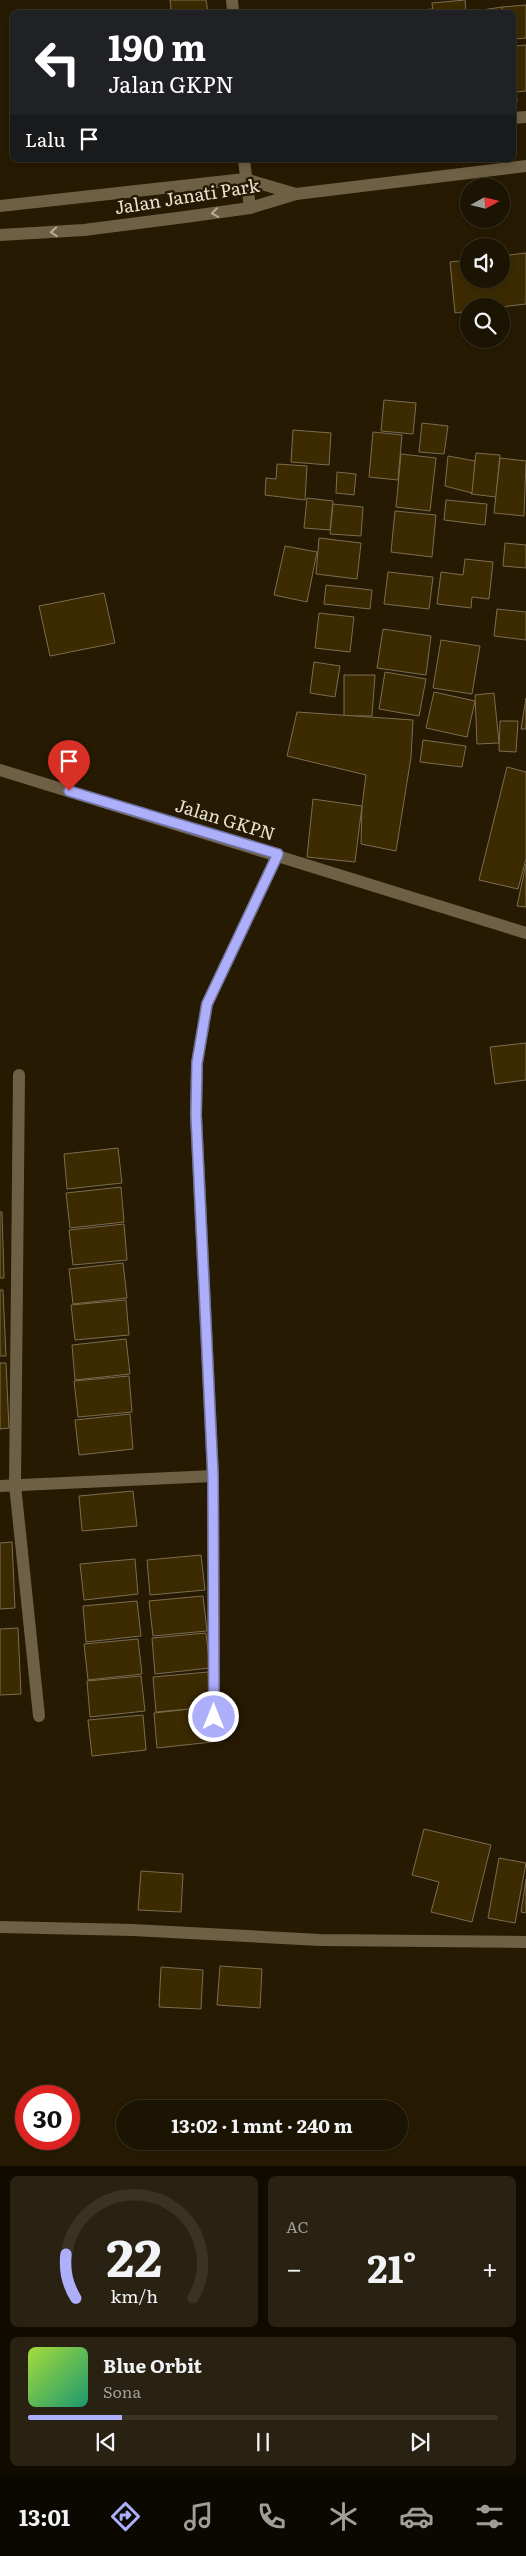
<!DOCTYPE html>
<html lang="id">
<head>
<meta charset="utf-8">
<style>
	:root { --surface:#1c1402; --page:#292111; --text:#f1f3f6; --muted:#a09e99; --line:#3a3324; --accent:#adaffb }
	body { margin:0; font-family:Literata,serif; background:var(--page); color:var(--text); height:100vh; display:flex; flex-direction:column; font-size:19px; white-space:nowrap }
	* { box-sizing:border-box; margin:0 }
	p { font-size:16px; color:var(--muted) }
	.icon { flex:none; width:28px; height:28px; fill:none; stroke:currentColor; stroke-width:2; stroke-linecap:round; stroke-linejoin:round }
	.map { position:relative; height:2166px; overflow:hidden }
	.side { display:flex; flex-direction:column; gap:10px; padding:10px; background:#0f0b01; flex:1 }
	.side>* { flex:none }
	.banner { position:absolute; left:10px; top:10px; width:506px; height:152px; border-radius:8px; box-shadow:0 2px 8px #0003,0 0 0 1px var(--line); background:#202124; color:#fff; overflow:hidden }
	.needle { width:32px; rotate:82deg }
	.fabs { position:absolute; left:460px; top:178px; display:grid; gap:10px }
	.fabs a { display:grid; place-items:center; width:50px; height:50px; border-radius:50%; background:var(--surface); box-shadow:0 2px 8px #0003,0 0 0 1px var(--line); font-size:25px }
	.speed { position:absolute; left:15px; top:2085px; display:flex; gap:10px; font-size:25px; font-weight:700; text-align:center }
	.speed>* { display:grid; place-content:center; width:65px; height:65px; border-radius:50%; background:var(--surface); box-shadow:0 2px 8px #0003,0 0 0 1px var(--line); line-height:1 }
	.speed .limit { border:8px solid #d22; background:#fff; color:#111 }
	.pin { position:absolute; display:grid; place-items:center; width:42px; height:42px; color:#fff; margin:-51px -21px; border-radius:50% 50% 50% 0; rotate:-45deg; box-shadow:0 0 5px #0007 }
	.pin .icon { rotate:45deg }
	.me { position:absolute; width:55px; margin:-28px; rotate:0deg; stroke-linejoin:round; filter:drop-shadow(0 0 4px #0008) }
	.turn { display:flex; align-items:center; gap:18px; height:105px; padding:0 15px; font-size:22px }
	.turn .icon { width:65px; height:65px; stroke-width:2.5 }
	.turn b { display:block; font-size:35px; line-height:42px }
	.then { display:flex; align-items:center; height:48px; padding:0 15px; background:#0003; gap:10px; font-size:19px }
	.big { font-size:38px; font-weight:700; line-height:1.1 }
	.side .widget { flex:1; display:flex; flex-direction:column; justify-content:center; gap:8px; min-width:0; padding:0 18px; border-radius:8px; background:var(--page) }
	.side .dial { align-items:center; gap:0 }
	.dial svg { height:130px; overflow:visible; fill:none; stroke:var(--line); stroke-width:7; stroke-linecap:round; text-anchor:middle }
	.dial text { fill:var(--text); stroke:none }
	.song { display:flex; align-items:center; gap:15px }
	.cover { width:60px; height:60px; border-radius:8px; background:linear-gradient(135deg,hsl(80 70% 55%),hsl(160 70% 35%)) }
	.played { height:5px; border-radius:2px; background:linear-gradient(90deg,var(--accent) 20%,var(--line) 20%) }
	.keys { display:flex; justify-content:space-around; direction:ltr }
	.heat { display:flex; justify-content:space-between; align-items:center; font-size:28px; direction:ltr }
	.side .tiles { flex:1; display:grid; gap:10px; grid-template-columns:1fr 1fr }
	.widget:last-child { grid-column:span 2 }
	.trip { position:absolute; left:116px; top:2100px; width:292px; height:50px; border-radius:25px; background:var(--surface); box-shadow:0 2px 8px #0003,0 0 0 1px var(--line); font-weight:700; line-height:50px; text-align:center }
	.dock { display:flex; height:80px; justify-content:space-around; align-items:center; background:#0b0801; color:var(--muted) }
	.dock .icon { width:35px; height:35px }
	.dock .on { color:var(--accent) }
	.dock b { font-size:22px; color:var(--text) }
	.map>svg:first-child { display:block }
	.building { fill:#3c2a01; stroke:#7b6d52 }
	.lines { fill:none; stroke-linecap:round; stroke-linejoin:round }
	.street { stroke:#6e6044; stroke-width:12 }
	.oneway { stroke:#b7ad99 }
	.route-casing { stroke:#7072a3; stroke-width:12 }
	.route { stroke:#adaffb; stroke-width:9 }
	.labels { text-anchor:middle; stroke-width:5; stroke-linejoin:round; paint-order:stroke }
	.street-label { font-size:18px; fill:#e8e1d2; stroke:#261a02 }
</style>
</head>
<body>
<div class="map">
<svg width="526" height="2166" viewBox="0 0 526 2166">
	<rect width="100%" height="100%" fill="#261a02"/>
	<g class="building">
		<path d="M170 0H206L208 12H161L171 9Z"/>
		<path d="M465 0 466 12H433L432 3Z"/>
		<path d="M526 5V38L514 39V12H502V7Z"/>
		<path d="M502 7V12H469Z"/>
		<path d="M432 9 433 12H404Z"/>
		<path d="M526 45V91L516 92 514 46Z"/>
		<path d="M514 72 517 101H514Z"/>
		<path d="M526 253V304L501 307 469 306V311L455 313 450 262 469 260V279H501V256Z"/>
		<path d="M384 400 416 403 413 434 381 431Z"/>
		<path d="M422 423 448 426 444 454 419 452Z"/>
		<path d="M293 430 331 433 329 465 291 462Z"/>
		<path d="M373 432 402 435 398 480 369 477Z"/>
		<path d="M476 453 500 455 496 497 471 494Z"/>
		<path d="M401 454 436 458 430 511 396 507Z"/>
		<path d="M448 456 475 461 472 493 445 486Z"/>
		<path d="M500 458 526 461 524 516 494 513Z"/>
		<path d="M277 464 307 466 305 500 265 495 266 478 276 479Z"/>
		<path d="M337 472 356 474 354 495 336 493Z"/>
		<path d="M307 498 333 501 330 530 304 528Z"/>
		<path d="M446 500 487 504 485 525 444 520Z"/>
		<path d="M333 504 363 507 361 536 330 534Z"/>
		<path d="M395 511 436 515 432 557 391 552Z"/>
		<path d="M319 538 361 543 357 579 316 574Z"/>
		<path d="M505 543 526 545V568L503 566Z"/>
		<path d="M285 546 317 552 307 602 274 595Z"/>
		<path d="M465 559 493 562 489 599 472 597 471 608 437 604 441 572 463 575Z"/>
		<path d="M388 572 433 577 429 609 384 604Z"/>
		<path d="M326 585 372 590 370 609 324 604Z"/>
		<path d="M104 593 115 643 50 656 39 606Z"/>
		<path d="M497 609 526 612V640L494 636Z"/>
		<path d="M319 613 354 617 350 652 315 648Z"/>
		<path d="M383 629 431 636 426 675 377 668Z"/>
		<path d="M441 640 480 646 472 694 433 688Z"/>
		<path d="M314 662 340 666 335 697 310 693Z"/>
		<path d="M385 672 426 679 419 716 379 709Z"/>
		<path d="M344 675H375L372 716H344Z"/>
		<path d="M434 692 475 701 467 737 426 728Z"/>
		<path d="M494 693 499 743 477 744 475 695Z"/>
		<path d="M526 698V729H521Z"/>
		<path d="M297 712 413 720 411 757 396 851 361 844 362 806 366 775 287 756Z"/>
		<path d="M500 721H518L516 752 499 751Z"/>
		<path d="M423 740 466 746 462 767 420 762Z"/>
		<path d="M507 767 526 772V859L518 889 479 880Z"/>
		<path d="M313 799 362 806 355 862 307 857Z"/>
		<path d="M526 864V907L517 906Z"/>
		<path d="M526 1043V1080L495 1084 490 1047Z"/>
		<path d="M118 1148 122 1183 67 1189 64 1154Z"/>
		<path d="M121 1187 124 1222 70 1228 66 1193Z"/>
		<path d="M0 1212H2L4 1278H0Z"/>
		<path d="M124 1224 127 1260 73 1265 69 1230Z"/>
		<path d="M123 1263 127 1298 73 1304 69 1269Z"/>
		<path d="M0 1290H3L6 1356H0Z"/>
		<path d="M126 1300 129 1335 75 1340 71 1305Z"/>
		<path d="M126 1339 130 1374 75 1380 72 1345Z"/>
		<path d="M0 1363H6L9 1428 0 1429Z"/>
		<path d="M129 1376 132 1412 78 1417 74 1381Z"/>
		<path d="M130 1414 133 1449 79 1455 75 1420Z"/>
		<path d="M133 1491 137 1526 82 1531 79 1496Z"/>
		<path d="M12 1542 15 1608 0 1609V1543Z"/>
		<path d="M201 1555 205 1590 150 1595 147 1560Z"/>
		<path d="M135 1559 138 1594 84 1600 80 1564Z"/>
		<path d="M203 1596 207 1631 153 1636 149 1601Z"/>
		<path d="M137 1601 141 1636 86 1642 83 1606Z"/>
		<path d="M18 1628 21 1694 0 1695V1629Z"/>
		<path d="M206 1633 210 1668 155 1674 152 1638Z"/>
		<path d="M138 1639 142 1674 88 1680 84 1644Z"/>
		<path d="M208 1672 211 1707 156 1712 153 1677Z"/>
		<path d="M141 1676 145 1711 90 1717 87 1681Z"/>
		<path d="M208 1707 212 1742 157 1748 154 1713Z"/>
		<path d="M143 1715 146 1750 92 1756 88 1720Z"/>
		<path d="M424 1829 491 1845 472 1922 431 1912 439 1882 412 1875Z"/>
		<path d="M499 1858 526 1863 515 1923 488 1918Z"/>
		<path d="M141 1871 183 1874 181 1912 138 1910Z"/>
		<path d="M526 1879V1913L521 1912Z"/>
		<path d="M220 1966 262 1969 260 2008 217 2005Z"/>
		<path d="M161 1967 203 1970 201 2009 159 2007Z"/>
	</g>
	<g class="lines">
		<g class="street">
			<path d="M232 0 233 12"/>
			<path d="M514 118 526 117"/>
			<path d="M244 160 250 208"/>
			<path d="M0 206 245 179 296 194"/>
			<path d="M0 235 84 230 185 217 250 208 296 194 526 166"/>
			<path d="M0 770 526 933"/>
			<path d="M19 1075 15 1485 39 1716"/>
			<path d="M0 1486 213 1476"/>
			<path d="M214 1717 213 1476 196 1115 197 1063 207 1004 278 854"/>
			<path d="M0 1927 133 1930 320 1940 526 1942"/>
		</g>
	</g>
	<defs><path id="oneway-chevron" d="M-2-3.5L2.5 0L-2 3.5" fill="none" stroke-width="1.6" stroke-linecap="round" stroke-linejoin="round" transform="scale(1.25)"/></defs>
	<g class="oneway">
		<use href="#oneway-chevron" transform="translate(215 213) rotate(172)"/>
		<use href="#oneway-chevron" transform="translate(54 232) rotate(176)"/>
	</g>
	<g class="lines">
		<g class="route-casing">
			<path id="route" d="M69 791 278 854 207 1004 197 1063 196 1115 213 1476 214 1717"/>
		</g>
		<use href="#route" class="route"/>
	</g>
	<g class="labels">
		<g class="street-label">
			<text transform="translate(187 197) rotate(-9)" y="6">Jalan Janati Park</text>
			<text transform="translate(225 820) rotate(17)" y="6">Jalan GKPN</text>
		</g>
	</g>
</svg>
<div class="fabs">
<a><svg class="needle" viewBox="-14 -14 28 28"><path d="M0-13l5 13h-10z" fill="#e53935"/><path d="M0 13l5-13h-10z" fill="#a09e99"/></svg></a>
<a><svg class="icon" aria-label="sound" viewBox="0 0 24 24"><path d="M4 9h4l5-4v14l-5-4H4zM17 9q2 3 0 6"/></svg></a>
<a><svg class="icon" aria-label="search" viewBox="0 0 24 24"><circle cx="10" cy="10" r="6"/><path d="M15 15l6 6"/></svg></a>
</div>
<div class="speed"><div class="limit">30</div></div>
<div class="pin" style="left:69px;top:791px;background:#d93025"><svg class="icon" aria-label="arrive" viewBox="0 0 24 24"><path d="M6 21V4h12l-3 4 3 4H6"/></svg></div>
<svg class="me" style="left:214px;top:1717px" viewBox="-20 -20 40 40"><circle r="17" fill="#adaffb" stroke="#fff" stroke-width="3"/><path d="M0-11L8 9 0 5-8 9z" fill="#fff"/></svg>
<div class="trip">13:02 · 1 mnt · 240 m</div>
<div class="banner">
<div class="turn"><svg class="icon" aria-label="left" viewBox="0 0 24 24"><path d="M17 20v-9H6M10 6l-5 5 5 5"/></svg><div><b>190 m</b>Jalan GKPN</div></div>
<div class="then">Lalu<svg class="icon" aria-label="arrive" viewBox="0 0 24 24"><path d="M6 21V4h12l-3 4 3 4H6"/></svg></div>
</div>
</div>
<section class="side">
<div class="tiles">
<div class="widget dial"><svg viewBox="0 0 100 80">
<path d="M14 69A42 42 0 1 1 86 69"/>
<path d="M14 69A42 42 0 0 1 8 42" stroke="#adaffb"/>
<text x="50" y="56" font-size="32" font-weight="700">22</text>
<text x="50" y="72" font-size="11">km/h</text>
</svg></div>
<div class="widget"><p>AC</p>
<div class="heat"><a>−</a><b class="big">21°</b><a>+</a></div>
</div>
<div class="widget">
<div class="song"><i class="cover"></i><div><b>Blue Orbit</b><p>Sona</p></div></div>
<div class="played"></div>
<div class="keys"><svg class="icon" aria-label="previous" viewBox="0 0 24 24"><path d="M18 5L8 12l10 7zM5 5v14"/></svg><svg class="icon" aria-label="pause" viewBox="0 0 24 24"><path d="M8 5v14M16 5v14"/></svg><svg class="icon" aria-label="next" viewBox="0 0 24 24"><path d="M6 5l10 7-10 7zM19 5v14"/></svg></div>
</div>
</div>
</section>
<nav class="dock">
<b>13:01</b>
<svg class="icon on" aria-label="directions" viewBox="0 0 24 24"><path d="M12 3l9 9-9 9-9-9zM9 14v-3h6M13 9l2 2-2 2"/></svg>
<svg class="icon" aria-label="music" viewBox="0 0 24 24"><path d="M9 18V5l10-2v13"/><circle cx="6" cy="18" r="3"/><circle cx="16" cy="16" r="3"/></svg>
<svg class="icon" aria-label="phone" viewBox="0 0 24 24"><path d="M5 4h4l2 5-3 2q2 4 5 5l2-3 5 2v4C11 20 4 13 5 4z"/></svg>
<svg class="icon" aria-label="climate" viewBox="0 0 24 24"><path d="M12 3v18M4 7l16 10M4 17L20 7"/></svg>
<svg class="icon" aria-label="car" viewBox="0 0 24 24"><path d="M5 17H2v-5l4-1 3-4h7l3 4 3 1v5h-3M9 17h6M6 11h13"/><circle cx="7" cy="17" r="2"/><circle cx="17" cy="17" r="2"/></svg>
<svg class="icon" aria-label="filters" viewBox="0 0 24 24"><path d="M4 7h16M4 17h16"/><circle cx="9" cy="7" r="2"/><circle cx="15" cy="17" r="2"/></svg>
</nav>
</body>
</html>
